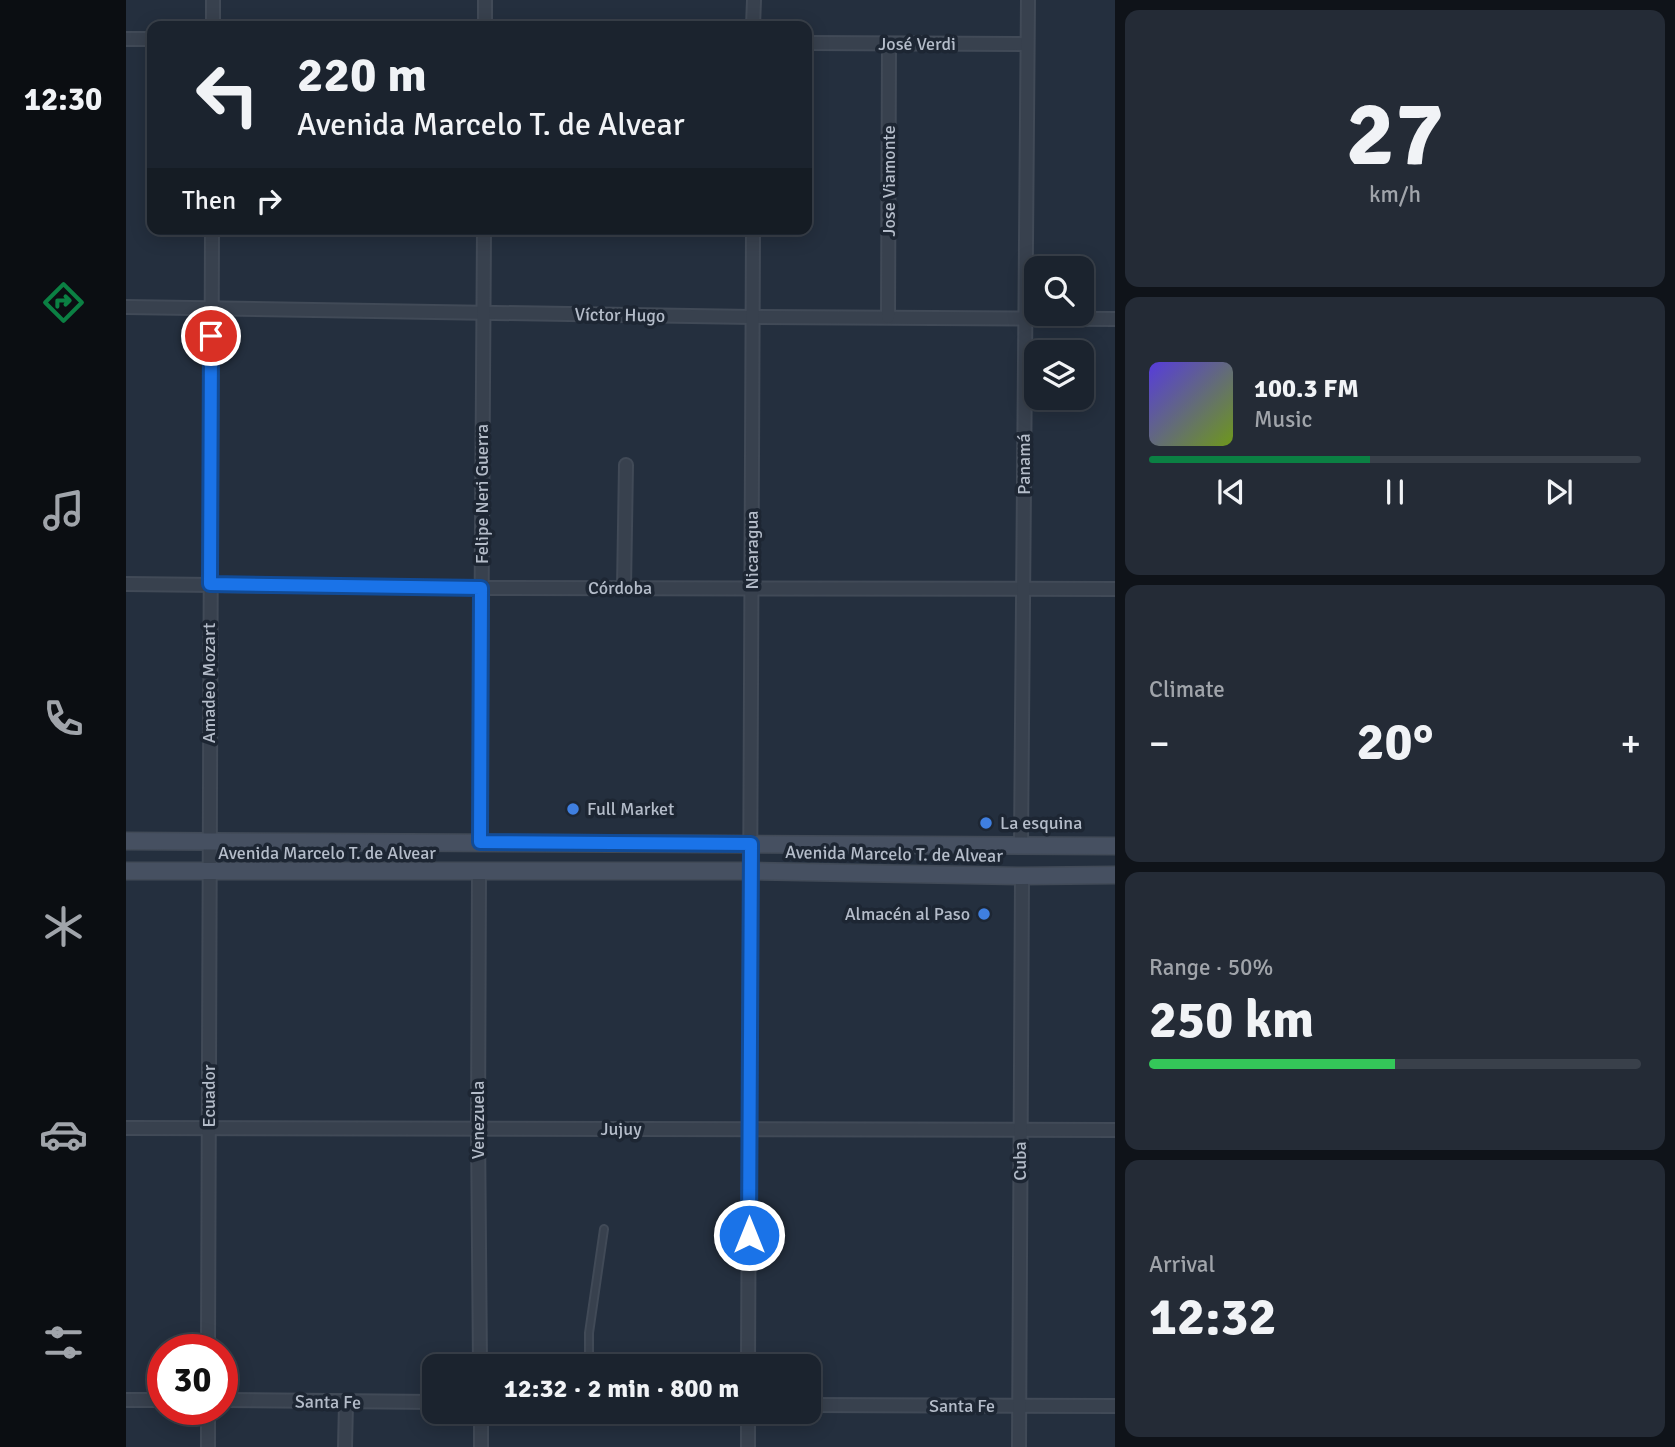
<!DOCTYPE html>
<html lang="en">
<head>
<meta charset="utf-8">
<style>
	:root { --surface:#1b232e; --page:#242b36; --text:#f1f3f6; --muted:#a0a4aa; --line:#39404a; --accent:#0b8043 }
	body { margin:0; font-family:Signika,sans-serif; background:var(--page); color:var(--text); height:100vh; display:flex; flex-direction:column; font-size:26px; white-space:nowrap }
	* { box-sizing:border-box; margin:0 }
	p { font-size:23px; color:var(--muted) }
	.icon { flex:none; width:38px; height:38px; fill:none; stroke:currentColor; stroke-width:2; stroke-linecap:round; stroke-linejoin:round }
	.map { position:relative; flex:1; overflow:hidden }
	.panel { display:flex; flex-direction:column; gap:10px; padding:10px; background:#0f1319; width:560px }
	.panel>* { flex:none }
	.top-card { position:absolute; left:21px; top:21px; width:665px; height:214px; border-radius:14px; box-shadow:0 4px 18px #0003,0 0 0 2px var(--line); background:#1b232e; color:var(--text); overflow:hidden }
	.fabs { position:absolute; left:898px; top:256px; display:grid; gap:14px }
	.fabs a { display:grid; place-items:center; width:70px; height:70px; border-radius:14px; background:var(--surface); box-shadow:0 4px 18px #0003,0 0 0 2px var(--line); font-size:35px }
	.speed { position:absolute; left:21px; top:1334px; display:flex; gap:14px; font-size:35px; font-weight:700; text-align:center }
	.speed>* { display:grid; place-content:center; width:91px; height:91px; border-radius:50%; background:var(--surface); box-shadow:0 4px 18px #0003,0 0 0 2px var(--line); line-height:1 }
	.speed .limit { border:10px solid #d22; background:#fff; color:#111 }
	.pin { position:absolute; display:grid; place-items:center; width:60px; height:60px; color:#fff; margin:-30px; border:4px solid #fff; border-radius:50%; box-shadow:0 2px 7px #0007 }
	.me { position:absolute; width:77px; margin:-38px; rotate:0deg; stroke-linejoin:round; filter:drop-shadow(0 0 5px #0008) }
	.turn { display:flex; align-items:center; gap:24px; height:147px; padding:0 35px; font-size:32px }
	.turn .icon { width:91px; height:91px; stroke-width:2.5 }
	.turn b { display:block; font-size:49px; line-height:60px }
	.then { display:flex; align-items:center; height:66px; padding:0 35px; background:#0003; gap:14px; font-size:26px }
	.big { font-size:52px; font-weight:800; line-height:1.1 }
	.panel .widget { flex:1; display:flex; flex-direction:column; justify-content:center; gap:10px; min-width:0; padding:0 24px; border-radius:14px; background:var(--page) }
	.panel .dial { align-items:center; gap:0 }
	.dial b { font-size:91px; line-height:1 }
	.song { display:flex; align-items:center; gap:21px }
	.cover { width:84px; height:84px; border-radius:10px; background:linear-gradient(135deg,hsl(250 70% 55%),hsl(80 70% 35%)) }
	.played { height:7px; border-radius:4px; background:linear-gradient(90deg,var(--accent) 45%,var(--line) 45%) }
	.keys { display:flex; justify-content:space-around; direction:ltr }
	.heat { display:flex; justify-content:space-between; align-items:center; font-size:38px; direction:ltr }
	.charge { height:10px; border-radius:5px; background:linear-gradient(90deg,#34c759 50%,var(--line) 0) }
	.trip { position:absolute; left:296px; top:1354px; width:399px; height:70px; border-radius:14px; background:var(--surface); box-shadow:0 4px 18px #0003,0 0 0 2px var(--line); font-weight:800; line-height:70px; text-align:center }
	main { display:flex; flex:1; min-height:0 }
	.menu { display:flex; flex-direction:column; width:126px; justify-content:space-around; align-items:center; background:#0b0e12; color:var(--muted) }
	.menu .icon { width:49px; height:49px }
	.menu .selected { color:var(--accent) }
	.menu b { font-size:32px; color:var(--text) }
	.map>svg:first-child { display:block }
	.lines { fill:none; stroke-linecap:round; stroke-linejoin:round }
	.lane-casing { stroke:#414a57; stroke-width:10 }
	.street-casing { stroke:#414a57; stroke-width:16 }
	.secondary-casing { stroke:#414a57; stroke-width:19 }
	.lane { stroke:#38414e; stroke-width:6 }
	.street { stroke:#38414e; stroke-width:12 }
	.secondary { stroke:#465061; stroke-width:16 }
	.route-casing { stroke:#114b97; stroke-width:18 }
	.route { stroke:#1a73e8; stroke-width:12 }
	.shop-dot { fill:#3f7fe0; stroke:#1d2633; stroke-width:2.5 }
	.labels { text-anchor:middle; stroke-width:7; stroke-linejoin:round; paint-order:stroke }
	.street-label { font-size:18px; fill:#b4bcc9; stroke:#1d2633 }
	.poi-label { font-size:18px; fill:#b4bcc9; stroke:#1d2633; text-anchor:start }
</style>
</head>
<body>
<main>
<nav class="menu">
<b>12:30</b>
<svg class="icon selected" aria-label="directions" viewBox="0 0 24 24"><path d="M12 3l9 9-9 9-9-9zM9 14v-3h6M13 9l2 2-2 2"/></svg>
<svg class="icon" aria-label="music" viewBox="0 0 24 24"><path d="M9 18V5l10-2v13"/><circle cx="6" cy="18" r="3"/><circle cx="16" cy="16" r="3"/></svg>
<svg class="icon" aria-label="phone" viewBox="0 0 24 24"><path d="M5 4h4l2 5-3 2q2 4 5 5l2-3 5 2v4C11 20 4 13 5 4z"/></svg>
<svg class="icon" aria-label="climate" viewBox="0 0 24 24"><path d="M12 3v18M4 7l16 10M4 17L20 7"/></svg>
<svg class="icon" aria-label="car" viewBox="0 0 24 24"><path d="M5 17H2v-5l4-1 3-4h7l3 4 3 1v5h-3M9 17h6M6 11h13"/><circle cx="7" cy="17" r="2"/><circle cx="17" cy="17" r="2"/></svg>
<svg class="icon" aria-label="filters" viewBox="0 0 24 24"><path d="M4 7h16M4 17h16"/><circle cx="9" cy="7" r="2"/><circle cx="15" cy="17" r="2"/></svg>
</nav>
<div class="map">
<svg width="989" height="1447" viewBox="0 0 989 1447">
	<rect width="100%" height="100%" fill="#242f3e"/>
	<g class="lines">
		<g class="lane-casing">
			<path id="lane" d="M463 1367V1333L478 1229"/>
		</g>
		<g class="street-casing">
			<g id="street">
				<path d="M87 26V0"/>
				<path d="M359 26V0"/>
				<path d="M627 26 628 0"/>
				<path d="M0 39H26"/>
				<path d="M681 43 901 44"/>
				<path d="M0 307 626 317 989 319"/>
				<path d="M762 317 763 44"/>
				<path d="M0 584 355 588 989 589"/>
				<path d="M498 588 500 465"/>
				<path d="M354 842 358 229"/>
				<path d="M895 845 902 0"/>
				<path d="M353 872 352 1128 354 1367"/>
				<path d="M0 1128 989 1130"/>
				<path d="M82 1349 86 229"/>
				<path d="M622 1367 627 229"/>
				<path d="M0 1400H37"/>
				<path d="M96 1400 308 1402"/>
				<path d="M682 1405 989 1406"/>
				<path d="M82 1447V1409"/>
				<path d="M219 1447 220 1403"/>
				<path d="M355 1447V1412"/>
				<path d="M622 1447V1412"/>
				<path d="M893 1447 896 876"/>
			</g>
		</g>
		<g class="secondary-casing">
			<g id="secondary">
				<path d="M0 841 989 846"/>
				<path d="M0 871H625L896 876 989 875"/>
			</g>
		</g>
		<use href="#lane" class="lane"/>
		<use href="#street" class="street"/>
		<use href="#secondary" class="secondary"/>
	</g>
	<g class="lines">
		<g class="route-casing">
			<path id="route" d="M85 336 84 584 355 588 354 842 625 844 623 1235"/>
		</g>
		<use href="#route" class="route"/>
	</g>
	<g class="shop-dot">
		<circle cx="447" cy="809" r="7"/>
		<circle cx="860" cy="823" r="7"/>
		<circle cx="858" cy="914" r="7"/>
	</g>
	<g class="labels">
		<g class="street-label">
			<text x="791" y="50">José Verdi</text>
			<text transform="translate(763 181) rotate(-90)" y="6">Jose Viamonte</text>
			<text transform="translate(494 315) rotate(1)" y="6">Víctor Hugo</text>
			<text transform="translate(898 464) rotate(-90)" y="6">Panamá</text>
			<text transform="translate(356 494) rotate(-90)" y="6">Felipe Neri Guerra</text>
			<text transform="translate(626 550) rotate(-90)" y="6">Nicaragua</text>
			<text x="494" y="594">Córdoba</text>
			<text transform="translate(83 683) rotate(-90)" y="6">Amadeo Mozart</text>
			<text x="201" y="859">Avenida Marcelo T. de Alvear</text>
			<text transform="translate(768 854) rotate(1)" y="6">Avenida Marcelo T. de Alvear</text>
			<text transform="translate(83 1096) rotate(-90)" y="6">Ecuador</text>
			<text transform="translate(352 1120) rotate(-90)" y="6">Venezuela</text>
			<text x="495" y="1135">Jujuy</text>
			<text transform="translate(894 1161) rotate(-90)" y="6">Cuba</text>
			<text transform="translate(202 1402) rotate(1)" y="6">Santa Fe</text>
			<text x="836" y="1412">Santa Fe</text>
		</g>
		<g class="poi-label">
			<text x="461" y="815">Full Market</text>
			<text x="874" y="829">La esquina</text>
			<text x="844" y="920" text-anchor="end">Almacén al Paso</text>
		</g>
	</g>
</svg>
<div class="fabs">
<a><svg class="icon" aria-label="search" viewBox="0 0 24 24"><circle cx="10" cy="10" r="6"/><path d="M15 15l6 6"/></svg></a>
<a><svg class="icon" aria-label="layers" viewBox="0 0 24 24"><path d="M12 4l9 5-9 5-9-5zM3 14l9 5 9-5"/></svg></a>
</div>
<div class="speed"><div class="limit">30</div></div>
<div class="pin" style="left:85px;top:336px;background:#d93025"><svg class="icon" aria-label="arrive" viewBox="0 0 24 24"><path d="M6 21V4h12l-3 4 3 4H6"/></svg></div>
<svg class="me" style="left:623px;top:1235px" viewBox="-20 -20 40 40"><circle r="17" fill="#1a73e8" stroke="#fff" stroke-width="3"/><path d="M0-11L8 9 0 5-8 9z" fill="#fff"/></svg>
<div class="trip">12:32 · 2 min · 800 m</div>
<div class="top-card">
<div class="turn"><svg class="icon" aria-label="left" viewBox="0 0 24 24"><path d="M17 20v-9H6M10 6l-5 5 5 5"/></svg><div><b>220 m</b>Avenida Marcelo T. de Alvear</div></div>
<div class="then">Then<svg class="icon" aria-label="right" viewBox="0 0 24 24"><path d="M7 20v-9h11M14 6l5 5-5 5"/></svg></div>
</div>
</div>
<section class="panel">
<div class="widget dial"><b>27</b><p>km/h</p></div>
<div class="widget">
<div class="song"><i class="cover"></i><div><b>100.3 FM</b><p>Music</p></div></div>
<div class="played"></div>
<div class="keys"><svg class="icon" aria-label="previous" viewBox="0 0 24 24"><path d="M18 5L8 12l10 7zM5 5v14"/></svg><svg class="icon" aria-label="pause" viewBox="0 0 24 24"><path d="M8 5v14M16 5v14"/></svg><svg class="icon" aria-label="next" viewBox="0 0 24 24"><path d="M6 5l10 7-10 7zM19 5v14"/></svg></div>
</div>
<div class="widget"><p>Climate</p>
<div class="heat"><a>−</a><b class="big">20°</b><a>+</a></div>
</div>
<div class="widget"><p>Range · 50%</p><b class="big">250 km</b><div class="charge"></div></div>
<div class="widget"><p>Arrival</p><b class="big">12:32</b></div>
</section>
</main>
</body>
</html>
